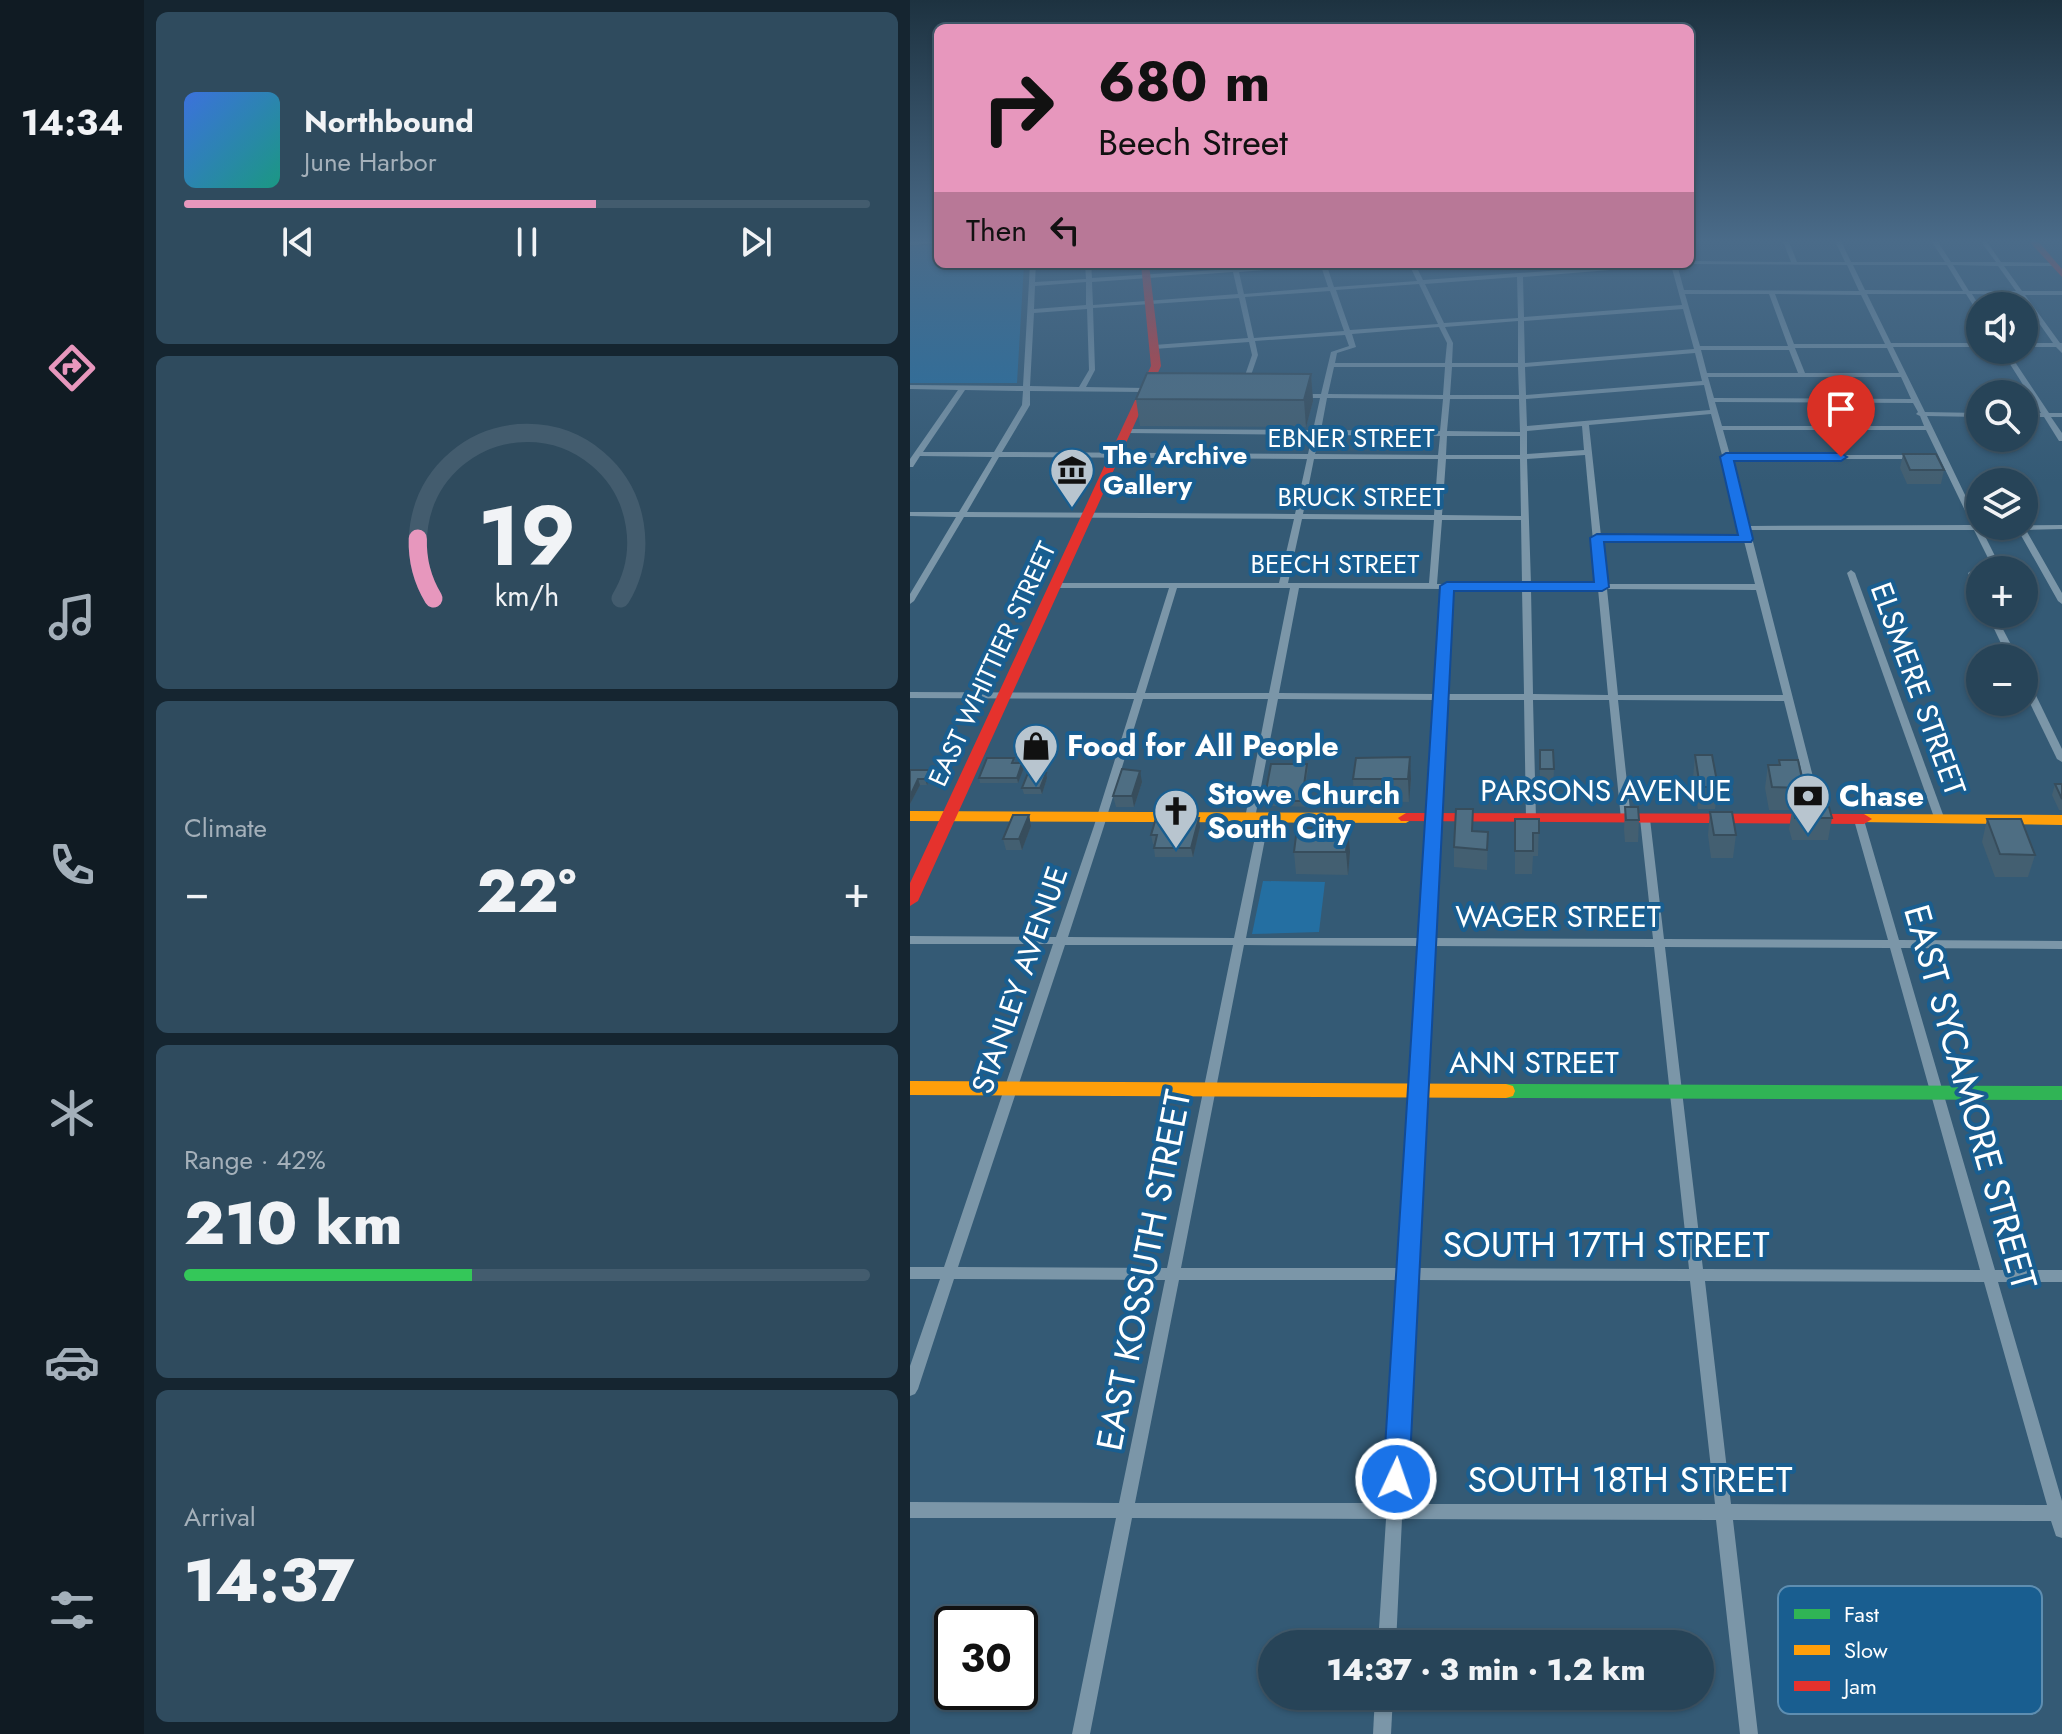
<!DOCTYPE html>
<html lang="en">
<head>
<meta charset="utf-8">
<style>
	:root { --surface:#274458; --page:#2f4b5e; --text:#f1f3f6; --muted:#a4b0ba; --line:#435c6e; --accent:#e797bd }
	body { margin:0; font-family:Jost,sans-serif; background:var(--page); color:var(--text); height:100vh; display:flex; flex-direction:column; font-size:30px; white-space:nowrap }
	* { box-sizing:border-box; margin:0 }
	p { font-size:26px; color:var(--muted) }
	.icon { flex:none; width:44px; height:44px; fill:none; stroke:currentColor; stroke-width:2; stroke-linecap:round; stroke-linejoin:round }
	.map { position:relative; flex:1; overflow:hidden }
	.drawer { display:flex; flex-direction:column; gap:12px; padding:12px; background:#152530; width:766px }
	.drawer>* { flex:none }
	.banner { position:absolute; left:24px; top:24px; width:760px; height:244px; border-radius:12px; box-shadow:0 2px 6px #0004,0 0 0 2px var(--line); background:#e797bd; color:#111; overflow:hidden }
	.buttons { position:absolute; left:1056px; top:292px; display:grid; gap:16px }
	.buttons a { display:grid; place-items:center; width:72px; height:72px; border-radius:50%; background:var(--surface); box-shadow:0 2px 6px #0004,0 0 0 2px var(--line); font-size:40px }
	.speed { position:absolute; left:24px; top:1606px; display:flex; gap:16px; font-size:40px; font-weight:700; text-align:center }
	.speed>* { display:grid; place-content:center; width:104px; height:104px; border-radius:50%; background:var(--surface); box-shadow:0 2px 6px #0004,0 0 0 2px var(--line); line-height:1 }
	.speed .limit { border:4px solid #111; border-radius:12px; background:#fff; color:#111 }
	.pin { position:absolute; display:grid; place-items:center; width:68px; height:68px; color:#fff; margin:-82px -34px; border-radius:50% 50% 50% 0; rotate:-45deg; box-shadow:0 0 8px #0007 }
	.pin .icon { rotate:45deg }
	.me { position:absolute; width:88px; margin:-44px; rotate:3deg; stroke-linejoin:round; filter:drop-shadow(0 0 6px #0008) }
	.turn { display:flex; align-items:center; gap:28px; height:168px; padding:0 32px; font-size:36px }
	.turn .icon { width:104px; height:104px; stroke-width:2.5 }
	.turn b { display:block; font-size:56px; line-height:68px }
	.then { display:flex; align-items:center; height:76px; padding:0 32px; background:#0003; gap:16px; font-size:30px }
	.big { font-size:60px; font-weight:800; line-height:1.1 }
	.drawer .widget { flex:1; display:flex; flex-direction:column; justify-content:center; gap:12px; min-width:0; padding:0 28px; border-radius:12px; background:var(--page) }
	.drawer .dial { align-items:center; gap:0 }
	.dial svg { height:208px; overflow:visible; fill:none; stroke:var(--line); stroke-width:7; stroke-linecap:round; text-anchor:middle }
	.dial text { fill:var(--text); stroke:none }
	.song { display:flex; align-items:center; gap:24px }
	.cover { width:96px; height:96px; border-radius:12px; background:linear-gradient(135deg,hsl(220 70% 55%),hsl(170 70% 35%)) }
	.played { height:8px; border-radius:4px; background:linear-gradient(90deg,var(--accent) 60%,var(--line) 60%) }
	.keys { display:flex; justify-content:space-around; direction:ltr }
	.heat { display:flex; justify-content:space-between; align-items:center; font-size:44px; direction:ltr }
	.charge { height:12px; border-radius:6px; background:linear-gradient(90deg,#34c759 42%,var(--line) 0) }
	.trip { position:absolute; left:348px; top:1630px; width:456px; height:80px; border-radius:40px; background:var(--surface); box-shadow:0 2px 6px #0004,0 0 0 2px var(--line); font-weight:800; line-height:80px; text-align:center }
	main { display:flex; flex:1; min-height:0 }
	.dock { display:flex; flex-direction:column; width:144px; justify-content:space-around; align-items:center; background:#101b23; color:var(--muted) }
	.dock .icon { width:56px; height:56px }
	.dock .active { color:var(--accent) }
	.dock b { font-size:36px; color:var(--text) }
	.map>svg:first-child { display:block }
	.green { fill:#246fa2 }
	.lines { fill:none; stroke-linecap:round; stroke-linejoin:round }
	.street { fill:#7b96a8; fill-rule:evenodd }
	.fast { fill:#30b455; fill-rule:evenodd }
	.slow { fill:#ff9f0a; fill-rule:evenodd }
	.jam { fill:#e5322d; fill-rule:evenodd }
	.wall { fill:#435f71 }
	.shaded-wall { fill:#374d5c }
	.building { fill:#4e6e83; stroke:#374d5c; stroke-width:2 }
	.route { fill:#1a73e8; stroke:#114b97; stroke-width:2 }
	.labels { text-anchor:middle; stroke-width:8; stroke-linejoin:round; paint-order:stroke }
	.far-street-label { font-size:26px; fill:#fff; stroke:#195e90 }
	.far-poi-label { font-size:26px; font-weight:bold; fill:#fff; stroke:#195e90; text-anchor:start }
	.street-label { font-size:30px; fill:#fff; stroke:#195e90 }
	.poi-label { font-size:30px; font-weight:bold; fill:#fff; stroke:#195e90; text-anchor:start }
	.near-street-label { font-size:36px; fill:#fff; stroke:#195e90 }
	.key { fill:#195e90; stroke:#5e8eb1; stroke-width:2 }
	.key-label { font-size:22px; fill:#fff }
</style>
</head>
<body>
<main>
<nav class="dock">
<b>14:34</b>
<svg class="icon active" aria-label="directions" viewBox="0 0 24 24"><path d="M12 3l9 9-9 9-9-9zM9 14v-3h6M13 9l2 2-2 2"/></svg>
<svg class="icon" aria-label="music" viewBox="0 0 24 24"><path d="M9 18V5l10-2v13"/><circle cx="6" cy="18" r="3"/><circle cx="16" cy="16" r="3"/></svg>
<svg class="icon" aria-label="phone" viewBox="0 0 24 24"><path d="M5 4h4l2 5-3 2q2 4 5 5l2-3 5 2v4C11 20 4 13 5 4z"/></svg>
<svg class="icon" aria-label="climate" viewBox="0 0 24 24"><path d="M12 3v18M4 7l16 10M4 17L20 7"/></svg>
<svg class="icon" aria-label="car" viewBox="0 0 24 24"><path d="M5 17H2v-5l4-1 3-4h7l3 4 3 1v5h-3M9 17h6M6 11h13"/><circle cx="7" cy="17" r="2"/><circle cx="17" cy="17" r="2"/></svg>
<svg class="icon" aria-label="filters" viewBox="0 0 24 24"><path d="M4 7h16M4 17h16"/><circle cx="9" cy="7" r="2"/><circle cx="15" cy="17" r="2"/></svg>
</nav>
<section class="drawer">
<div class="widget">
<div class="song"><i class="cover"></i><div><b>Northbound</b><p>June Harbor</p></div></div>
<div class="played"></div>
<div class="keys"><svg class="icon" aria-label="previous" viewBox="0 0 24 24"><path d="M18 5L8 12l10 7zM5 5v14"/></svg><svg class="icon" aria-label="pause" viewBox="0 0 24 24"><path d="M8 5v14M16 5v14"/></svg><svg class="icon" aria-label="next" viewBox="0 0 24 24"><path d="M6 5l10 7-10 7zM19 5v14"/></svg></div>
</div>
<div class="widget dial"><svg viewBox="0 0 100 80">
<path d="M14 69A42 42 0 1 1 86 69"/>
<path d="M14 69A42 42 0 0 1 8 46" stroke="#e797bd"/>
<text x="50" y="56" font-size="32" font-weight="700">19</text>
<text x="50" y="72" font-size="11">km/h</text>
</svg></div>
<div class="widget"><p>Climate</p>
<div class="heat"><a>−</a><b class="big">22°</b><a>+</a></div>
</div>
<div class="widget"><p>Range · 42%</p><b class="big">210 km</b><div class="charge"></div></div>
<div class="widget"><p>Arrival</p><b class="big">14:37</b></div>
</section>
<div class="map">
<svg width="1152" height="1734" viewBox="0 0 1152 1734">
	<rect width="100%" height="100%" fill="#345a75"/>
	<g class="green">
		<path d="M28 244V264H114L107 383H0V246Z"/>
		<path d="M353 881 415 882 409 932 342 934Z"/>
	</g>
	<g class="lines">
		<g class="street">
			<path d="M28 239V243L0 245V241Z"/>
			<path d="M872 239H878L887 262H935L924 239H930L941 262H1035L1020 239H1026L1041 262H1086L1069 239H1075L1091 262 1146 263 1147 264 1144 266H1094L1112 291H1152V295H1115L1150 343H1152V353L1146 347H1114V343H1143L1109 295 1062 294 1070 307V314L1068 313 1056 294H957L981 343H1070V347H983L1015 412 1070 413V417L1017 416 1070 526 1152 525V529L1116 530 1152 593V604L1148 601 1108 530H1072L1092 570H1084L1064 530H840L914 820 913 822 909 823 904 820 874 701 708 700 721 819 716 822 711 819 699 700H623L626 819 621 822 616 819 614 700H535L523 938 743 939 730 819 735 816 740 819 754 939 978 940 944 820 949 817 954 820 989 940 1152 941V949L991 948 1085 1270H1152V1282H1088L1152 1501V1538L1146 1536 1141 1521 823 1520 848 1734H830L806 1520 492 1519 486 1644H468L476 1519 222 1518 180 1734H162L206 1518H0V1502L209 1503 255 1280 44 1279 8 1389 5 1394 0 1396V1366L30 1279H0V1267H34L143 944H0V936L146 937 184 826 224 699 0 698V692L226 693 259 588H145L142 587V583H369L384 519 54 517 4 601 0 604V594L46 517 0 516V512H49L82 457 10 456 3 467H0V459L48 390 0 389V385L113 386 120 264H126L125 282 176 279 175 264H181L182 278 322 269V264H326L328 269 425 264 417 266 424 287 507 281 499 264H505L513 280 736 264H767L774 290 949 291 937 265 778 264H780V261L881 262ZM761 265 772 305 614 317 613 277ZM943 265H1037L1053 291 955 290ZM1043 265 1088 266 1106 291H1059ZM411 266 418 287 334 294 329 272ZM323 272 328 294 183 305 182 282ZM607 277 608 318 534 323 515 284ZM176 282V305L124 309 125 286ZM509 284 528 324 440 330 426 290ZM420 291 434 331 344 338 335 297ZM775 294H859L878 346H790ZM865 294 951 295 975 344H884ZM329 298 338 338 244 345 241 347 244 349 339 342 342 355 331 387 334 389 337 387 348 355 345 341 435 335 439 346 421 352 411 394H389L386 396 389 398H410L403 430 216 429 212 431 216 433 402 435 398 454 92 452 120 405V391L235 392 238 390 235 388 176 387 185 370 183 308ZM177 309 179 370 169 387 120 386 124 313ZM773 309 784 349 615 363 614 321ZM608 321V363H542L543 343 535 327ZM529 327 537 343 535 363H425L427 353 446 347 442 334ZM885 348H977L989 373H895ZM791 350H879L888 373H797ZM785 353 792 381 616 395 615 367ZM424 367H535L533 395 418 394ZM542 367H608L609 395H540ZM798 377H991L1001 399 804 398ZM794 385 800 410 617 426 616 399ZM55 390 113 391 112 405 84 452H13ZM417 398 533 399 530 431 411 430ZM540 399H609L610 432 537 431ZM805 402 1003 403 1008 412 1006 414 1010 416 1014 426H812ZM801 414 831 526 829 528 832 530 833 537 691 536 679 425ZM672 426 674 450 617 454V431ZM813 430H1016L1062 525 839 526 821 459H1006L1010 457 1006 455H820ZM410 435 530 436 528 455 405 454ZM537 436H610V455H536ZM675 455 687 584H621L617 459ZM89 457 397 459 385 514 57 512ZM404 459H528L524 515 393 514ZM536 459H610L611 516 532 515ZM392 519 524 520 519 583H378ZM532 520H611L612 584H527ZM691 540 834 541 845 584H696ZM267 588H380L359 693H235ZM389 588 533 589 526 694 369 693ZM541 589H612L614 694H536ZM621 589H688L698 695 623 694ZM697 589 846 590 873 695H708ZM233 699H358L335 818 340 821 345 818 368 699 526 700 511 938H336L359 818 354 815 349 818 324 938 158 937 194 826ZM155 945H323L257 1268 48 1267ZM334 945 511 946 491 1268H271ZM522 946 744 947 779 1269 506 1268ZM755 947 980 948 1070 1270 793 1269ZM269 1280H490L477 1503H225ZM505 1280 780 1281 805 1504H493ZM795 1281 1074 1282 1137 1505 821 1504Z"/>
			<path d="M1091 350H1097L1139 413H1152V417H1141L1152 433V441H1149L1134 417H1114V413H1131Z"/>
			<path d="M941 570 945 573 1035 820 1034 822 1030 823 1025 820 937 573Z"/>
			<path d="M1062 570H1070V576H1067L1070 581V593L1066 590 1058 573Z"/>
			<path d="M1077 614H1085L1108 658H1098Z"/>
			<path d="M1114 678 1119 681 1152 749V762L1147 759 1114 691Z"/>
			<path d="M465 1696H483L481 1734H463Z"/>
		</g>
		<path class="fast" d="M596 1084 1152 1086V1100L596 1098 589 1096 587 1091 589 1086Z"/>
		<g class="slow">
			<path d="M0 811 496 813 504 818 496 823 0 821Z"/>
			<path d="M954 814 1152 815V825L949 822 946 819 949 816Z"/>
			<path d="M0 1081 596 1084 603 1086 605 1091 603 1096 596 1098 0 1095Z"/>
		</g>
		<g class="jam">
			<path d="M1117 239H1126L1152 269V277Z"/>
			<path d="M231 264H239L251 366 8 901 0 906V883L241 366Z"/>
			<path d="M496 813 954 814 962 819 954 824 491 821 488 818Z"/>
		</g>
	</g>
	<g class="wall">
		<path d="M401 374 403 401 396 427 230 426 226 399Z"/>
		<path d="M993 454 1034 470 1031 484H997L990 468Z"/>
		<path d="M630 750 644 769 643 791H630Z"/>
		<path d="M785 755 808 787 805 809H788L783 778Z"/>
		<path d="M104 758 105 763H112L114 768 108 783H70L69 778Z"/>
		<path d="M869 760 894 788 891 807 922 818 918 840H882L879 829 882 810H859L855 788 858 765H868Z"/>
		<path d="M397 764 398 770 394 793 407 801 408 807 354 806V801Z"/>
		<path d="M0 770 21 775 17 785H10L0 804Z"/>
		<path d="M137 778 132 794H114L112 788Z"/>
		<path d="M443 779H501L499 802 444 801Z"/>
		<path d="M232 782 224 807H206L203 796Z"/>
		<path d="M1145 784H1152V810H1149L1142 795Z"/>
		<path d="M715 807 729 820 728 842H715L714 830Z"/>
		<path d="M800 812 826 835 823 858H801L798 835Z"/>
		<path d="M119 815 121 826 112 850H96L93 839Z"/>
		<path d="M605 819H629L628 856H623L622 874H605Z"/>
		<path d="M1077 819 1125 855 1118 877H1085L1072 842Z"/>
		<path d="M290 827 283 857H245L244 848 245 844H243L241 835Z"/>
		<path d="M563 831 578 832 577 870 544 867V847Z"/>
		<path d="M384 852H440L438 875 386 874Z"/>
	</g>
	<g class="shaded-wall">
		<path d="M401 374 403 401 396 427 394 400Z"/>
		<path d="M500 757 501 779 499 802 498 779Z"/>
		<path d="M112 763 114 768 108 783 107 778Z"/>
		<path d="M20 770 21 775 17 785 15 779Z"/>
		<path d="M230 771 232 782 224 807 222 796Z"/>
		<path d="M136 773 137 778 132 794 130 788Z"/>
		<path d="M8 779 10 785 0 804V796Z"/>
		<path d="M119 815 121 826 112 850 109 839Z"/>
		<path d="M289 818 290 827 283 857 281 848Z"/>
		<path d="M438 829 440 852 438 875 436 852Z"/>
	</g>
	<g class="building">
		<path d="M237 373 401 374 394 400 226 399Z"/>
		<path d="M993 454H1026L1034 470H1000Z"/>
		<path d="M630 750H643L644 769H630Z"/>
		<path d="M785 755H802L808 787H790Z"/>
		<path d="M500 757 498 779H443L446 758Z"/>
		<path d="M77 758H104L102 763H112L107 778H69Z"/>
		<path d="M869 760H888L894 788 862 787 858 765H870Z"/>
		<path d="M361 764H397L393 792 407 801H354Z"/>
		<path d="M212 769 230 771 222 796H203Z"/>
		<path d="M0 770H20L15 779H8L0 796Z"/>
		<path d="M118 773H136L130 788H112Z"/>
		<path d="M1145 784H1152V799Z"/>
		<path d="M715 807H728L729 820H716Z"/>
		<path d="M883 807H919L922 818H885Z"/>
		<path d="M546 809H563L562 831 578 832 577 850 544 847Z"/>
		<path d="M800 812H822L826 835H804Z"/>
		<path d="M103 815H119L109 839H93Z"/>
		<path d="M246 818H289L281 848H244L247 835H241Z"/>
		<path d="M605 819H629V833H623V851H605Z"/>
		<path d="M1077 819H1111L1125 855 1090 854Z"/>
		<path d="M387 828 438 829 436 852H384Z"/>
	</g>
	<linearGradient id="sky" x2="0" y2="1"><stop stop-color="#1d3240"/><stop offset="0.5" stop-color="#4a6b89"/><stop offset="1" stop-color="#4a6b89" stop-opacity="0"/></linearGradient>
	<rect width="1152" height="482" fill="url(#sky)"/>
	<path class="route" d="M816 453H931L937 457 931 461H824L843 539 841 542H694L699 587 692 591H544L499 1479 495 1488 486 1492 477 1488 473 1479 530 586 537 582H684L680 538 687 534 828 535 810 457Z"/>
	<defs>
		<g id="museum-pin" transform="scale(2.3)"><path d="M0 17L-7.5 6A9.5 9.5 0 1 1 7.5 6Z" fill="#b8c5cf" stroke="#195e90"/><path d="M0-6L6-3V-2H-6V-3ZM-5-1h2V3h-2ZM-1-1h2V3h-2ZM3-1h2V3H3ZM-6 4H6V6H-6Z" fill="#111"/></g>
		<g id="shop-pin" transform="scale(2.3)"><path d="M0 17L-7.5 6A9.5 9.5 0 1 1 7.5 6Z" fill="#b8c5cf" stroke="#195e90"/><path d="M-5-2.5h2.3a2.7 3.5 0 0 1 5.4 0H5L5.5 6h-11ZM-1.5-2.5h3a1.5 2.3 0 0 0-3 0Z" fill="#111"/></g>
		<g id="bank-pin" transform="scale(2.3)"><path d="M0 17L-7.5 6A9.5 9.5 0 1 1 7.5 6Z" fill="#b8c5cf" stroke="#195e90"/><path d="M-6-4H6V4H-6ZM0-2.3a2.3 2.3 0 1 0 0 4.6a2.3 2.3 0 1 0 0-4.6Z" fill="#111"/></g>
		<g id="church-pin" transform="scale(2.3)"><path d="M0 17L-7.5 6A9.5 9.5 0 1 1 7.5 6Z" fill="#b8c5cf" stroke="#195e90"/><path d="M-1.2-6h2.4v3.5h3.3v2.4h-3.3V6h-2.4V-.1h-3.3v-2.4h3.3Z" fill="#111"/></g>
	</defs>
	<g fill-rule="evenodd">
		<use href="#museum-pin" x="162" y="470"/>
		<use href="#shop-pin" x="126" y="746"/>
		<use href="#bank-pin" x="898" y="796"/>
		<use href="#church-pin" x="266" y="811"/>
	</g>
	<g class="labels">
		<g class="far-street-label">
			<text x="441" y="447">EBNER STREET</text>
			<text x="451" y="506">BRUCK STREET</text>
			<text x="425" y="573">BEECH STREET</text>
			<text transform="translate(82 664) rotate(-65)" y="9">EAST WHITTIER STREET</text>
		</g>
		<g class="far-poi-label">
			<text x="193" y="464">The Archive<tspan x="193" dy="30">Gallery</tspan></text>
		</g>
		<g class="street-label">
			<text transform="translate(1008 689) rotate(70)" y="10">ELSMERE STREET</text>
			<text x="696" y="801">PARSONS AVENUE</text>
			<text x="648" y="927">WAGER STREET</text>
			<text transform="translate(110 980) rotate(-71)" y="10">STANLEY AVENUE</text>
			<text x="624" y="1073">ANN STREET</text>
		</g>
		<g class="poi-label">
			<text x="157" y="756">Food for All People</text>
			<text x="297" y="804">Stowe Church<tspan x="297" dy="34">South City</tspan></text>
			<text x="929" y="806">Chase</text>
		</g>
		<g class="near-street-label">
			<text transform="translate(1061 1097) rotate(74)" y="13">EAST SYCAMORE STREET</text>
			<text x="696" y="1257">SOUTH 17TH STREET</text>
			<text transform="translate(233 1270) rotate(-79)" y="13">EAST KOSSUTH STREET</text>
			<text x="720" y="1492">SOUTH 18TH STREET</text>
		</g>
	</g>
	<rect x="868" y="1586" width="264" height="128" rx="12" class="key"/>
	<rect x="884" y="1609" width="36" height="10" fill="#30b455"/>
	<rect x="884" y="1645" width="36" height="10" fill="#ff9f0a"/>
	<rect x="884" y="1681" width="36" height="10" fill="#e5322d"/>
	<g class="key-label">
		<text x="934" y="1622">Fast</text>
		<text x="934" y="1658">Slow</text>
		<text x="934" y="1694">Jam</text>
	</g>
</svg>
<div class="buttons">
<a><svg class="icon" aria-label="sound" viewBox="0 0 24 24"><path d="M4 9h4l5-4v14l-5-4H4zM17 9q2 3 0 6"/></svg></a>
<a><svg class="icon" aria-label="search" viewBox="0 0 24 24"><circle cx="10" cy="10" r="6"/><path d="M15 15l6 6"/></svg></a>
<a><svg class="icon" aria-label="layers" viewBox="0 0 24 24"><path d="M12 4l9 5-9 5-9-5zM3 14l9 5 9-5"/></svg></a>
<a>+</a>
<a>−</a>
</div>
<div class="speed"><div class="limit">30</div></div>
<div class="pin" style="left:931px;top:457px;background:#d93025"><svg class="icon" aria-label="arrive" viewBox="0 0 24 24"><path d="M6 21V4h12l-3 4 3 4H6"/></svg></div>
<svg class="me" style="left:486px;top:1479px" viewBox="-20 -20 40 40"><circle r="17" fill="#1a73e8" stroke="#fff" stroke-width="3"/><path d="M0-11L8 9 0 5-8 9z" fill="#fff"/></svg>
<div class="trip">14:37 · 3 min · 1.2 km</div>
<div class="banner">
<div class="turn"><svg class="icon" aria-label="right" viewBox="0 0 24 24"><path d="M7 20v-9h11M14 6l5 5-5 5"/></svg><div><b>680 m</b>Beech Street</div></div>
<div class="then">Then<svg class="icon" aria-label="left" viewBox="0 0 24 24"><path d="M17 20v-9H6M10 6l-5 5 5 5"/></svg></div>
</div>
</div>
</main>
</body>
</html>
